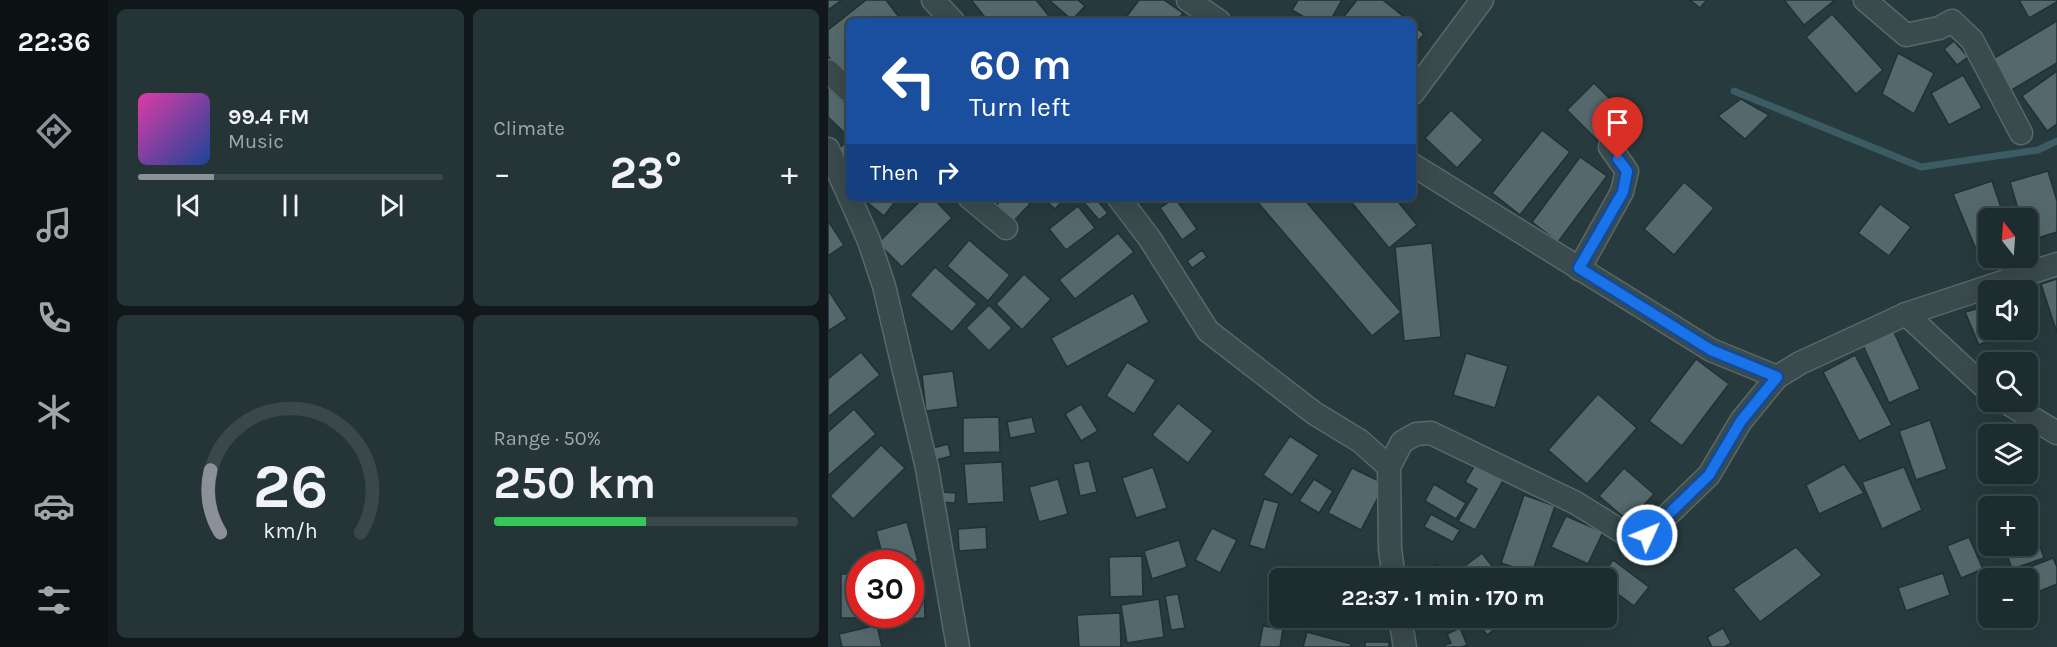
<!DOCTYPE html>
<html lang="en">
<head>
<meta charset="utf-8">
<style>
	:root { --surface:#1d2c2e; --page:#253436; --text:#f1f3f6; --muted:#a0a7aa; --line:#3b484a; --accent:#8c9099 }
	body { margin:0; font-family:Karla,sans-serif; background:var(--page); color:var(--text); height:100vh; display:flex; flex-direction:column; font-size:22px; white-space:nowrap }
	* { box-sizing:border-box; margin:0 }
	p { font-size:20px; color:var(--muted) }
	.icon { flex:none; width:33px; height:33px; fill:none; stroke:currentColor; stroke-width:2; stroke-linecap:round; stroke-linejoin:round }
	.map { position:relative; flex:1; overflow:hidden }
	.drawer { display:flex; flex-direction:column; gap:9px; padding:9px; background:#101819; width:720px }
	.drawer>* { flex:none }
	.guide { position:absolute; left:18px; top:18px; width:570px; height:183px; border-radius:9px; box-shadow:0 6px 24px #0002,0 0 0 2px var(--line); background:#1a4fa0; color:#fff; overflow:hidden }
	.needle { width:39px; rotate:343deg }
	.controls { position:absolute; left:1150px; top:208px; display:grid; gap:12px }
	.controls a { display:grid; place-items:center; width:60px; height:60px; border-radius:9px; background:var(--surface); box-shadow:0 6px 24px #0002,0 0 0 2px var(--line); font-size:30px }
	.speed { position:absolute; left:18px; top:550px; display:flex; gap:12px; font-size:30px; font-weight:700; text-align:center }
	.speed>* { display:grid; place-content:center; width:78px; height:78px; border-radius:50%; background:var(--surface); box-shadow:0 6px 24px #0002,0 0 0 2px var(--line); line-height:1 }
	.speed .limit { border:9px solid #d22; background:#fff; color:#111 }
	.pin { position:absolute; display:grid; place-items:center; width:51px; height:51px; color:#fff; margin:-62px -26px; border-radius:50% 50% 50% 0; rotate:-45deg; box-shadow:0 0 6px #0007 }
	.pin .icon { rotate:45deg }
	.me { position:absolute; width:66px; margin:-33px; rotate:46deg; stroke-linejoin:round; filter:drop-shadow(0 0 4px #0008) }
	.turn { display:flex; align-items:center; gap:21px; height:126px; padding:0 24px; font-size:27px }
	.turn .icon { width:78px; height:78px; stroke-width:2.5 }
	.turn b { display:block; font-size:42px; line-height:51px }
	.then { display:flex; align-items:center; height:57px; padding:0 24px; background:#0003; gap:12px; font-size:22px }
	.big { font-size:45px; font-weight:700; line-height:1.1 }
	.drawer .widget { flex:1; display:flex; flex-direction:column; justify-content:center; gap:9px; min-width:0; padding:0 21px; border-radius:9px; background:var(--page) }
	.drawer .dial { align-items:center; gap:0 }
	.dial svg { height:156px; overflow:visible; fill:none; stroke:var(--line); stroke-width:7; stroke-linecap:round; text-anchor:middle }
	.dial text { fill:var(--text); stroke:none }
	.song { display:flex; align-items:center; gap:18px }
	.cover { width:72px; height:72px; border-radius:9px; background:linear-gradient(135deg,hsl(320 70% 55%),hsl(220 70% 35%)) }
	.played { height:6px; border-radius:3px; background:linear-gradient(90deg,var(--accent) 25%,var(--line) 25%) }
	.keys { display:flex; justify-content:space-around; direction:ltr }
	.heat { display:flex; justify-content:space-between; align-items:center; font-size:33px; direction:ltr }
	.charge { height:9px; border-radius:4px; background:linear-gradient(90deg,#34c759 50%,var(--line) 0) }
	.drawer .tiles { flex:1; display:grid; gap:9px; grid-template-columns:repeat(2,1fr) }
	.trip { position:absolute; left:441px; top:568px; width:348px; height:60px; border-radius:9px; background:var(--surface); box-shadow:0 6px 24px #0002,0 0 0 2px var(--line); font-weight:700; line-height:60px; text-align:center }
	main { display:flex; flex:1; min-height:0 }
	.tab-bar { display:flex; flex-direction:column; width:108px; justify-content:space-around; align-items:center; background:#0c1212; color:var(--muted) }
	.tab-bar .icon { width:42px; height:42px }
	.tab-bar .on { color:var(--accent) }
	.tab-bar b { font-size:27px; color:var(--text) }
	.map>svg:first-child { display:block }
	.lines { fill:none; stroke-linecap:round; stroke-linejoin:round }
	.stream { stroke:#3b5c62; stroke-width:7 }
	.building { fill:#55696d; stroke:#213134; stroke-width:1.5 }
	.minor-casing { stroke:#58686b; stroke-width:25 }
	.minor { stroke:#3a4a4d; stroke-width:22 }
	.route-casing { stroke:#114b97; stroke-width:15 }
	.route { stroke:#1a73e8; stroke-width:10 }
</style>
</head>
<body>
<main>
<nav class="tab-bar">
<b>22:36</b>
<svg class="icon on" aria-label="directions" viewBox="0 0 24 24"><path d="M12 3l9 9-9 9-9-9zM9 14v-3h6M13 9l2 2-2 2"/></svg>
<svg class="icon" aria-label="music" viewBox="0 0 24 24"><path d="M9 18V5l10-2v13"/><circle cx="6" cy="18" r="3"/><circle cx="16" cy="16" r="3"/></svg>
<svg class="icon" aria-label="phone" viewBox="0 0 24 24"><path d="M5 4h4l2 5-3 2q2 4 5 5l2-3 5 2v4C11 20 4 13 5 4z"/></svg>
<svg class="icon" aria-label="climate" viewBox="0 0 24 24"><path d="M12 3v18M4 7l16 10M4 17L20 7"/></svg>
<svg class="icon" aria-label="car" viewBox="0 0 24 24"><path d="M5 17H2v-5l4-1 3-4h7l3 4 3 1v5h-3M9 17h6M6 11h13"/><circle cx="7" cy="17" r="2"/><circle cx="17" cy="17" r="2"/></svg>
<svg class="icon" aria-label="filters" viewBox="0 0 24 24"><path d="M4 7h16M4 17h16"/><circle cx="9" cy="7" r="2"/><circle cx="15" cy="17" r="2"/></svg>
</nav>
<section class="drawer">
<div class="tiles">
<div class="widget">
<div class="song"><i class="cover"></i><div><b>99.4 FM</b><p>Music</p></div></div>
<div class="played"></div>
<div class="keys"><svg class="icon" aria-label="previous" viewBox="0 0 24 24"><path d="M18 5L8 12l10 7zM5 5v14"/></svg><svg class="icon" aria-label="pause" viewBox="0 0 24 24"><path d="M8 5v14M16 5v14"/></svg><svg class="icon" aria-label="next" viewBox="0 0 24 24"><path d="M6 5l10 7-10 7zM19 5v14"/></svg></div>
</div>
<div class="widget"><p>Climate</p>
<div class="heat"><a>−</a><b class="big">23°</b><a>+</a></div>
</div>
<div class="widget dial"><svg viewBox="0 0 100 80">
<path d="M14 69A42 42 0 1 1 86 69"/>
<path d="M14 69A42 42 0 0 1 9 37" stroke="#8c9099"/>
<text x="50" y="56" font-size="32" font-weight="700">26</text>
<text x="50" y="72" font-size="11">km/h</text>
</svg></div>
<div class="widget"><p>Range · 50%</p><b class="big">250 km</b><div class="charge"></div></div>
</div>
</section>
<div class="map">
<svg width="1229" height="647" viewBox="0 0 1229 647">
	<rect width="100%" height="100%" fill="#273a3d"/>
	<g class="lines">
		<path class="stream" d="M906 91 1093 167 1210 150 1229 141"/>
	</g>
	<g class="building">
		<path d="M0 0H14L0 10Z"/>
		<path d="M38 0H58L74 21H21V69L14 74 0 56V30Z"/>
		<path d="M145 0H208L221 16 214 21H160L144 1Z"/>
		<path d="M221 0H250L257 6 244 20Z"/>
		<path d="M311 0H336L355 13 349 21H305L299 16Z"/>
		<path d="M470 0H514L502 21H483L464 10Z"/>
		<path d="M529 0H555L581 21H516L514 19Z"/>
		<path d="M862 0H879L872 8Z"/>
		<path d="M956 0H1007L976 25Z"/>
		<path d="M1191 0H1229V2L1201 18Z"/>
		<path d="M1004 14 1055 70 1028 94 978 37Z"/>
		<path d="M1229 21V63L1182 91 1163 60Z"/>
		<path d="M585 25 596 34 585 47Z"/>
		<path d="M1126 41 1140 57 1129 65 1116 49Z"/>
		<path d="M1070 53 1106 73 1086 114 1054 94Z"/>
		<path d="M1229 71V124L1219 131 1194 96Z"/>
		<path d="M1135 75 1154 108 1121 125 1103 93Z"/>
		<path d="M766 83 803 120 776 147 739 110Z"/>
		<path d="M0 87 21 107V137L0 117Z"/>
		<path d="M913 99 941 115 917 139 890 116Z"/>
		<path d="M623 110 655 140 629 168 597 138Z"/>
		<path d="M714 130 742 152 692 215 664 193Z"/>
		<path d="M21 138V161L10 150Z"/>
		<path d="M752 157 779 176 730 242 704 222Z"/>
		<path d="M1220 171 1229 201V232L1200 241V219H1193L1182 182Z"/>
		<path d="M1164 181 1177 219H1161V244L1147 247 1125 194Z"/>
		<path d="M856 182 886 208 846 255 816 229Z"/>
		<path d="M34 198H70L56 216Z"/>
		<path d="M95 198H105L124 218 74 267 50 243Z"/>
		<path d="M175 198H197L202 204 180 227 162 212Z"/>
		<path d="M215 198H237L227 209Z"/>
		<path d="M252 198H267L280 213 271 220Z"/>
		<path d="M347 198 369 229 354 240 332 208Z"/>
		<path d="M426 198H475L573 312 544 336Z"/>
		<path d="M520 198H567L589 225 561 248Z"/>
		<path d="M1052 204 1083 227 1061 256 1030 233Z"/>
		<path d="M250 206 267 228 238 250 221 229Z"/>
		<path d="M0 221 16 245 0 256Z"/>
		<path d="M290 233 306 252 247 299 231 280Z"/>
		<path d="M141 240 182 275 160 301 119 266Z"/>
		<path d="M604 243 613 337 576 341 567 247Z"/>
		<path d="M374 250 379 257 364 268 359 261Z"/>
		<path d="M107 267 149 304 124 332 82 295Z"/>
		<path d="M196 274 223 299 194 330 168 304Z"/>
		<path d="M1229 279V333L1213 284Z"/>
		<path d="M0 290 19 319 0 331Z"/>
		<path d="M305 293 321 322 239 367 223 338Z"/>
		<path d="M161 305 184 328 161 351 138 328Z"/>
		<path d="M1160 306 1161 330H1167L1169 336 1151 345 1137 312Z"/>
		<path d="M1065 330 1092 389 1061 403 1034 343Z"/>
		<path d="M33 352 52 375 0 417V379Z"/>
		<path d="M638 353 680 366 667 408 625 395Z"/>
		<path d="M1027 355 1064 425 1031 441 995 372Z"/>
		<path d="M868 359 901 384 854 446 821 421Z"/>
		<path d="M299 362 328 380 306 414 278 396Z"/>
		<path d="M125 371 130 407 98 411 94 375Z"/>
		<path d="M770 394 809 428 759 484 720 450Z"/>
		<path d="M350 403 385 431 360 463 324 435Z"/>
		<path d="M253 404 270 431 253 441 237 414Z"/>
		<path d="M26 409 48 434 0 476V432Z"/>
		<path d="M171 417 172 452 135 453V418Z"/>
		<path d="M204 417 208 433 182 438 179 422Z"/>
		<path d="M1102 420 1119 469 1088 480 1071 431Z"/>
		<path d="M462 436 491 455 464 495 435 475Z"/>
		<path d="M120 444 123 456 108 460 105 448Z"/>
		<path d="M53 445 77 468 25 519 2 496Z"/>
		<path d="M261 461 269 492 252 496 245 464Z"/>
		<path d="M174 462 176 502 139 504 136 464Z"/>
		<path d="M648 463 676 479 647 530 630 521 649 489 637 482Z"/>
		<path d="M1016 464 1036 493 991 514 978 485Z"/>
		<path d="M325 467 339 508 308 518 294 478Z"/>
		<path d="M1076 467 1094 510 1054 529 1034 482Z"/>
		<path d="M524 468 557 484 533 530 500 513Z"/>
		<path d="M796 468 826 494 801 522 771 496Z"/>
		<path d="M230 479 240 514 211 522 201 487Z"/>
		<path d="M486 479 505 491 491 513 471 501Z"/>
		<path d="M606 484 638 503 628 519 597 501Z"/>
		<path d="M113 492 128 493 127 503 112 502Z"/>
		<path d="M696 495 727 506 704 573 673 563Z"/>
		<path d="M436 499 451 503 437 550 421 545Z"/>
		<path d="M1200 511 1216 558 1184 569 1176 546H1200Z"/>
		<path d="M603 514 632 530 625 542 596 527Z"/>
		<path d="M738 516 775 532 760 564 723 547Z"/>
		<path d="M79 522 90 561 79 564H57L48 531Z"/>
		<path d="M158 527 159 549 131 551 130 529Z"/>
		<path d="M384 528 409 540 392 573 367 560Z"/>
		<path d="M1141 537 1155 569 1133 578 1119 546Z"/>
		<path d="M351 540 359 567 324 579 316 551Z"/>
		<path d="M812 545 822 552 815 563 804 556Z"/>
		<path d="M968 547 994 575 932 622 905 589Z"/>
		<path d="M654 553 674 579H620Z"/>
		<path d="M314 556 315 596 282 597 281 557Z"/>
		<path d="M1225 558 1229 567V584L1200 596V579H1186L1184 574Z"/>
		<path d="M785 560 821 587 806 606 778 585V579H771Z"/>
		<path d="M608 565 616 573 611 579H602L598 575Z"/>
		<path d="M1115 573 1122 595 1078 611 1070 588Z"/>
		<path d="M13 574H32V615H49V618H13Z"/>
		<path d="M82 581H96L97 618 60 620 59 615H82Z"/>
		<path d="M350 594 357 628 343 630 337 596Z"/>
		<path d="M331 599 336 637 299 643 293 605Z"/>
		<path d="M292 613 293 647H251L249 615Z"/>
		<path d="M646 618H682L659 635Z"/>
		<path d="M49 625 54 647H14L11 634Z"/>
		<path d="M435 626 455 629 452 647H431Z"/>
		<path d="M632 628 639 645 634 647H617V645L623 643 619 634Z"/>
		<path d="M895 628 903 643 896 647H884L879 637Z"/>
		<path d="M479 632 523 644V647H475Z"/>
		<rect x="537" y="642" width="24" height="5"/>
	</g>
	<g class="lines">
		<g class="minor-casing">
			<g id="minor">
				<path d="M105 0 125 21"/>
				<path d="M360 0 391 21"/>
				<path d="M1037 0 1078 35 1111 28 1124 21 1144 40 1193 133"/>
				<path d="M0 71 21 91"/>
				<path d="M585 93 654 0"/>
				<path d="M0 149 21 196"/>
				<path d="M585 165 883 350 949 377"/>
				<path d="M22 198 41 241 56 286 99 468 130 647"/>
				<path d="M142 198 178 228"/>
				<path d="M291 198 322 239 380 331 486 413 532 441 561 467"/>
				<path d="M751 269 794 192 799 171 782 147"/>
				<path d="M1078 314 1161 391"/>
				<path d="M1178 402 1229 433"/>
				<path d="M566 579 562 549 561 467 574 442 588 434 603 433 748 503 804 538 812 539 819 535 881 475 913 421 949 377 972 363 1078 314 1229 264"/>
				<path d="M572 618 577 647"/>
			</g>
		</g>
		<use href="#minor" class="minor"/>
	</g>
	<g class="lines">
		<g class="route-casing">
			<path id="route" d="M790 159 799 171 795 192 751 268 883 350 949 377 913 421 881 475 819 535"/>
		</g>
		<use href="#route" class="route"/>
	</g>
</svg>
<div class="controls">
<a><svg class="needle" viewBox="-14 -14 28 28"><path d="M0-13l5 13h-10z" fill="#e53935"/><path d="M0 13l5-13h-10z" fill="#a0a7aa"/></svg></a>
<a><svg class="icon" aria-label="sound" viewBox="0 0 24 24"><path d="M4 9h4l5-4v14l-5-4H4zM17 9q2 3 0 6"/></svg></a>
<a><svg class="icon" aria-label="search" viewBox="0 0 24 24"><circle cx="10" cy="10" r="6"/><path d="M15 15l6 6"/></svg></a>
<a><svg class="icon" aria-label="layers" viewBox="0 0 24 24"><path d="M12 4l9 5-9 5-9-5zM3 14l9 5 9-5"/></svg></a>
<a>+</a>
<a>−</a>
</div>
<div class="speed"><div class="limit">30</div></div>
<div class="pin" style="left:790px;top:159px;background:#d93025"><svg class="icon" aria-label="arrive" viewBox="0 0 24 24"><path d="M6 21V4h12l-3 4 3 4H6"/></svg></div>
<svg class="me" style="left:819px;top:535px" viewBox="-20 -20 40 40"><circle r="17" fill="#1a73e8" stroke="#fff" stroke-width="3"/><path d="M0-11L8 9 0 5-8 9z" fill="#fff"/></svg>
<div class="trip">22:37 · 1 min · 170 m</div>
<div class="guide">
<div class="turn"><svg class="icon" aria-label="left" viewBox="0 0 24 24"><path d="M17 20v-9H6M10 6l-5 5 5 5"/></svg><div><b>60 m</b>Turn left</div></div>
<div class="then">Then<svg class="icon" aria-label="right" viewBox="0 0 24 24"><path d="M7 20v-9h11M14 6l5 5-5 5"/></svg></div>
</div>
</div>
</main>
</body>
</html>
